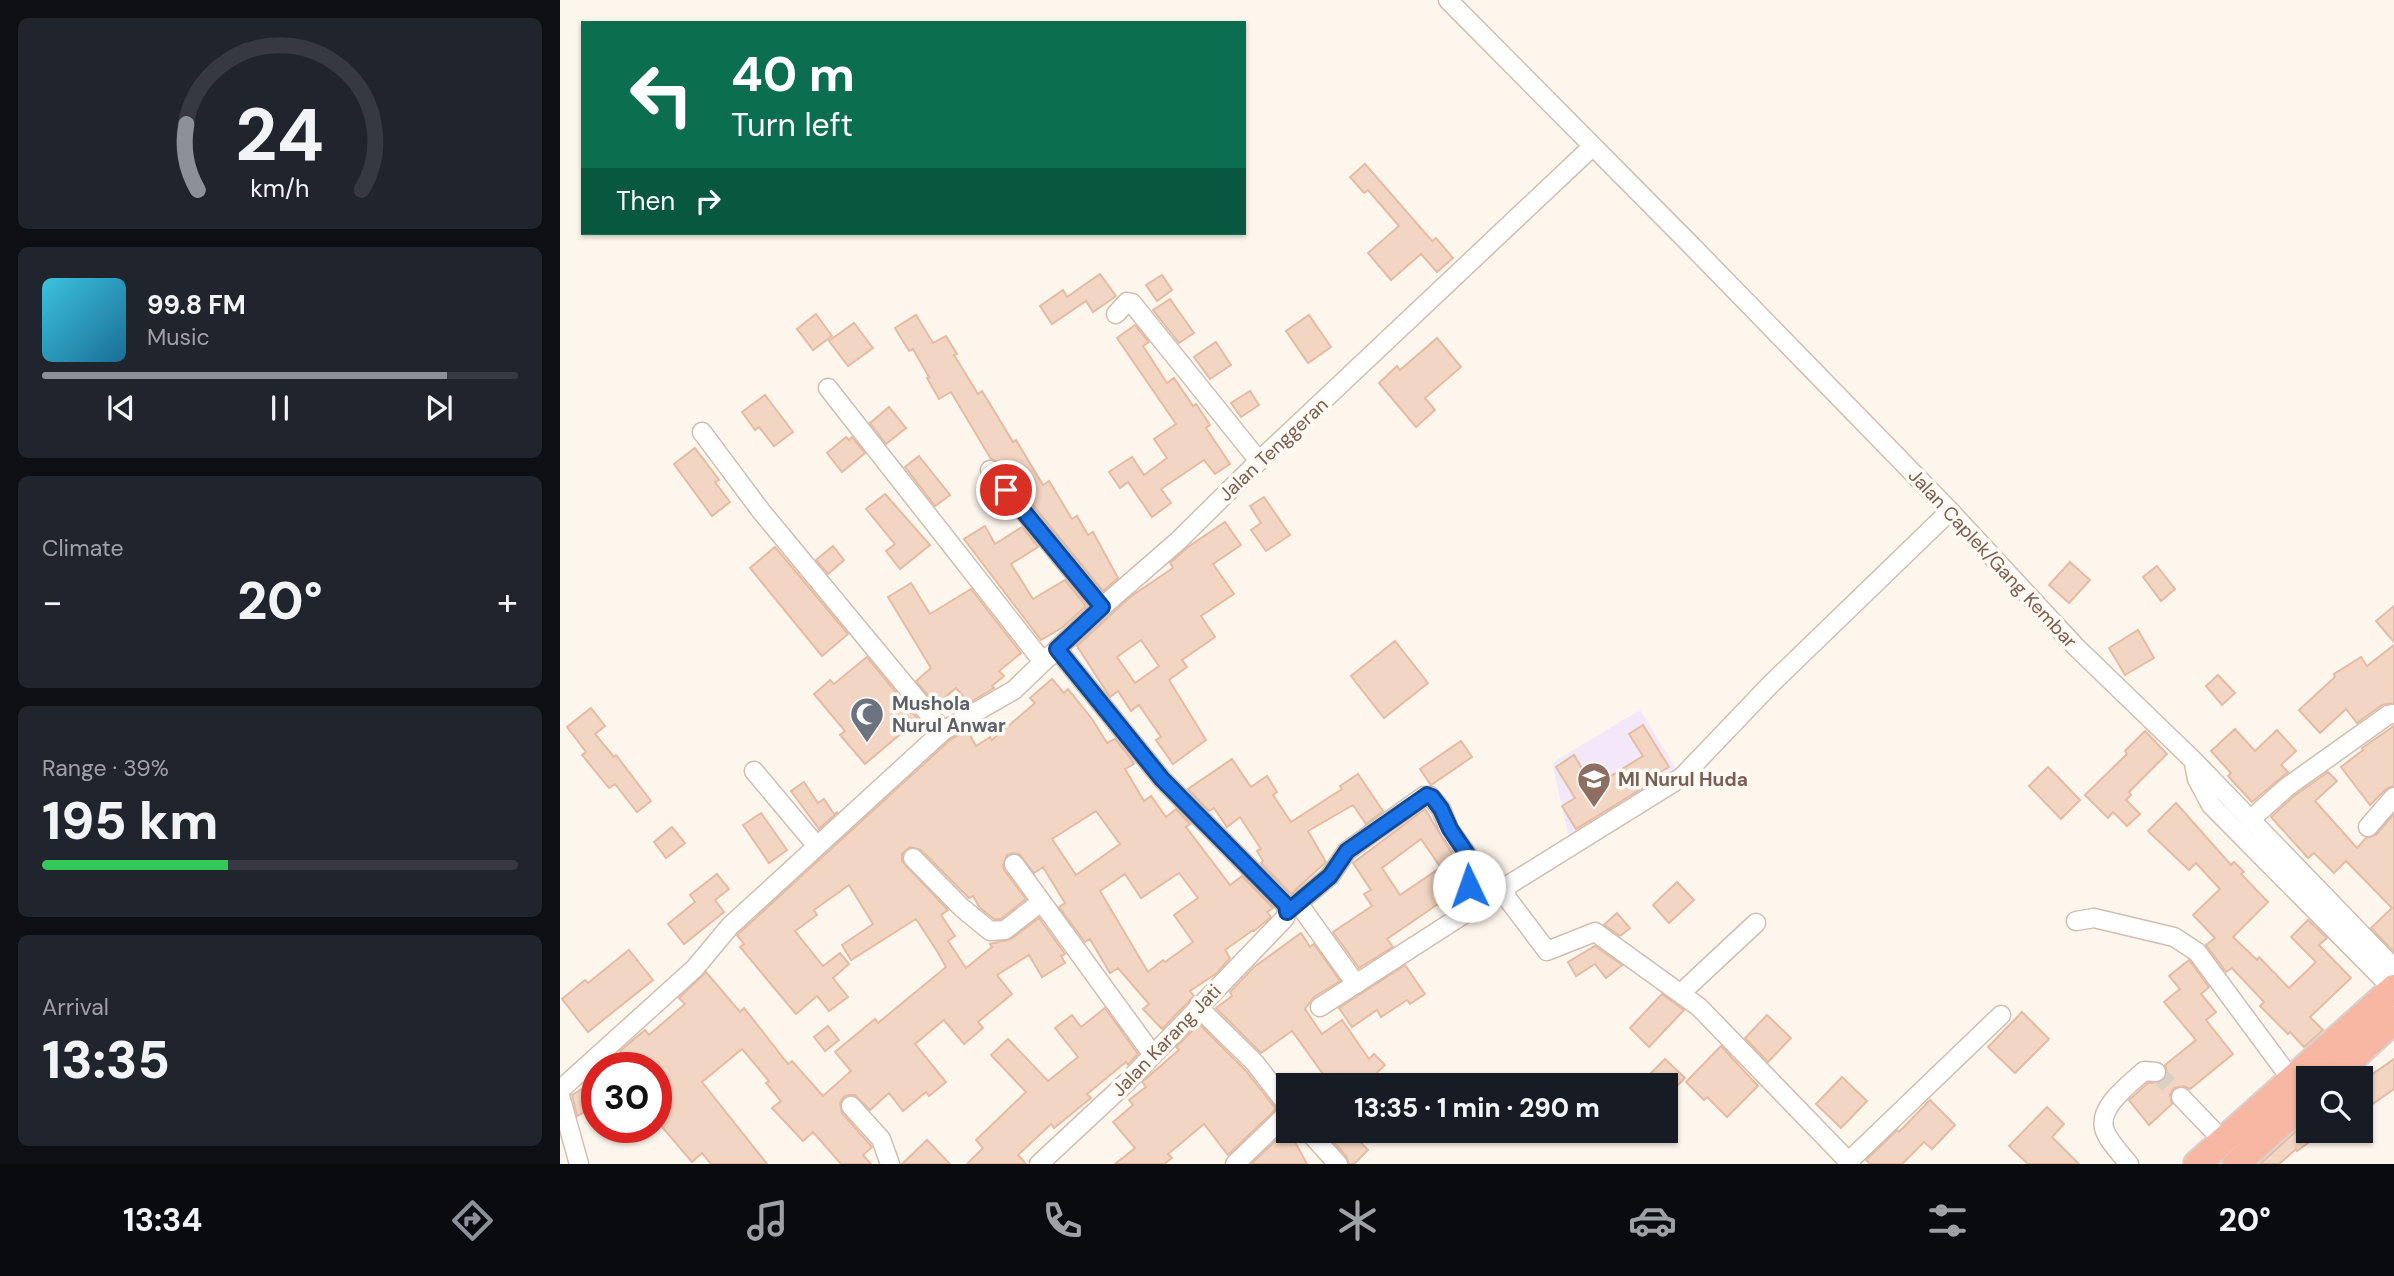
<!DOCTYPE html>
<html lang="en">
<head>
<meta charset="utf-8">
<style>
	:root { --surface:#171b24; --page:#20242c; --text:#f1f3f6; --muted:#9ea1a6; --line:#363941; --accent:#8c9099 }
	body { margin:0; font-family:"DM Sans",sans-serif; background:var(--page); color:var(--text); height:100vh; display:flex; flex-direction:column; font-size:26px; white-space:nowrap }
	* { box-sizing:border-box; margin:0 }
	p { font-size:23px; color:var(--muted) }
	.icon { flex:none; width:38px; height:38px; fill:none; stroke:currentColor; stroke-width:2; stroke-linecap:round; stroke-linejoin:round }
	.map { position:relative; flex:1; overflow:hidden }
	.side { display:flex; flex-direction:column; gap:18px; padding:18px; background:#0d0f14; width:560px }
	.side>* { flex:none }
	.hud { position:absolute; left:21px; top:21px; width:665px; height:214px; border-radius:0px; box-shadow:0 2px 5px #0004; background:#0b6e4f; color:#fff; overflow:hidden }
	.buttons { position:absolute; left:1736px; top:1066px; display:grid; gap:14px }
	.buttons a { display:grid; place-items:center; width:77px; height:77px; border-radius:0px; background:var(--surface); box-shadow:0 2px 5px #0004; font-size:35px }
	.speed { position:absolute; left:21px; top:1052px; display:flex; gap:14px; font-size:35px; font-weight:700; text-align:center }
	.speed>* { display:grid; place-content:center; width:91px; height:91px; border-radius:50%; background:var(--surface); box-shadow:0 2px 5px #0004; line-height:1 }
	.speed .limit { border:10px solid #d22; background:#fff; color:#111 }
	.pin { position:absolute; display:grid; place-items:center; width:60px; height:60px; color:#fff; margin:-30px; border:4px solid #fff; border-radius:50%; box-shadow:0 2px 7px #0007 }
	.me { position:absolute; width:77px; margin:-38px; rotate:357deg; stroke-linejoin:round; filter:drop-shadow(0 0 5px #0008) }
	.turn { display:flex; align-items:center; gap:24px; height:147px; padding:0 35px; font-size:32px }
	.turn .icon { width:91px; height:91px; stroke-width:2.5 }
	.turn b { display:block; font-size:49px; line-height:60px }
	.then { display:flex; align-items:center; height:66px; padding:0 35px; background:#0003; gap:14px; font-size:26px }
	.big { font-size:52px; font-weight:800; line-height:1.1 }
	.side .card { flex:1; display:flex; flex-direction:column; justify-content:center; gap:10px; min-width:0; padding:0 24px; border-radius:10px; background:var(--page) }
	.side .dial { align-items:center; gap:0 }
	.dial svg { height:182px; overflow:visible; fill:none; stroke:var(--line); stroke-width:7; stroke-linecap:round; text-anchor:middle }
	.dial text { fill:var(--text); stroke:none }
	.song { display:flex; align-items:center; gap:21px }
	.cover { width:84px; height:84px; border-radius:10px; background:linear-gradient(135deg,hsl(190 70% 55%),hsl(200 70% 35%)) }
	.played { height:7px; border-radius:4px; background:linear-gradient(90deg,var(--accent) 85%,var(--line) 85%) }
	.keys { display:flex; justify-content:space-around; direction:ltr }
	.heat { display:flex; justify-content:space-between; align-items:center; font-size:38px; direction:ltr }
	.charge { height:10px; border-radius:5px; background:linear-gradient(90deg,#34c759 39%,var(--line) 0) }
	.trip { position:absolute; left:716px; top:1073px; width:402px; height:70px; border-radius:0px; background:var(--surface); box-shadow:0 2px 5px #0004; font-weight:800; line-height:70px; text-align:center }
	.menu { display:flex; height:112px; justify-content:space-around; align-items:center; background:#090b0e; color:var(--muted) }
	.menu .icon { width:49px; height:49px }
	.menu .active { color:var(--accent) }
	.menu b { font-size:32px; color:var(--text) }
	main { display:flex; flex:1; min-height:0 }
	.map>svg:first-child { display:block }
	.education { fill:#f3e8fa }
	.building { fill:#f3d5c3; stroke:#e6bba3; stroke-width:2; fill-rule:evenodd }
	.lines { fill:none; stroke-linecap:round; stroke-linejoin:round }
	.minor-tunnel { stroke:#dcd0c4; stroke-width:18; stroke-dasharray:18 9; stroke-linecap:butt }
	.minor-casing { stroke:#d1beb0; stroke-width:21 }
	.highway-casing { stroke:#dad1cd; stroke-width:30 }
	.minor { stroke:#fff; stroke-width:18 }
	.highway { stroke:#f7b7a3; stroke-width:26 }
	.route-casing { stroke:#114b97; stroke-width:18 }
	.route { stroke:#1a73e8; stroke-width:12 }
	.labels { text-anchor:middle; stroke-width:7; stroke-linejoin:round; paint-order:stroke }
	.street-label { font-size:19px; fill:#7a5c4d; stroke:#fffaf3 }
	.worship-label { font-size:19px; font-weight:bold; fill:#5b616d; stroke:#fffaf3; text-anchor:start }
	.education-label { font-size:19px; font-weight:bold; fill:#785e54; stroke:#fffaf3; text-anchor:start }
</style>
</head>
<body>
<main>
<section class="side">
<div class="card dial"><svg viewBox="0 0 100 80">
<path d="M14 69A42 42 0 1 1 86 69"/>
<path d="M14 69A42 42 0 0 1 9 40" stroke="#8c9099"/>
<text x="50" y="56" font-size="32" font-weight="700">24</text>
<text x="50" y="72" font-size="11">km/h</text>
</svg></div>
<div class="card">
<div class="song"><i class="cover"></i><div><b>99.8 FM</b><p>Music</p></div></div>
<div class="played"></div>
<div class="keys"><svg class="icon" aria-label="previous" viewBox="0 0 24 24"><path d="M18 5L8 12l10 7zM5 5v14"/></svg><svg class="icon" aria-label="pause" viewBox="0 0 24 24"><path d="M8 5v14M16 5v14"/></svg><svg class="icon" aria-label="next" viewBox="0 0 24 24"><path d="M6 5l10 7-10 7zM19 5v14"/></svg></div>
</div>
<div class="card"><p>Climate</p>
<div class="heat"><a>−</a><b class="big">20°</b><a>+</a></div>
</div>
<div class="card"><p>Range · 39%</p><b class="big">195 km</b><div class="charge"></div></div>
<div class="card"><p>Arrival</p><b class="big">13:35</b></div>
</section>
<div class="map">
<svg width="1834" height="1164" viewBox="0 0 1834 1164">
	<rect width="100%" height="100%" fill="#fdf6ec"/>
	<path class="education" d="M1080 710 1120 775 1010 842 992 763Z"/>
	<g class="building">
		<path d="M805 164 872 241 876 238 893 258 877 272 861 254 831 280 808 253 839 226 808 190 804 193 790 177Z"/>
		<path d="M540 274 556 296 533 312 526 301 492 324 480 306 503 290 507 297Z"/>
		<path d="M602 275 612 290 597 301 586 285Z"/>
		<path d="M610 299 634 333 619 343 593 310Z"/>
		<path d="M256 314 272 336 253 350 237 329Z"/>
		<path d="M356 315 373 343 386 336 397 354 394 355 418 394 422 391 453 442 456 440 483 485 489 481 512 519 517 516 528 535 533 532 558 578 543 591 473 505 453 472 449 475 438 462 431 459 391 392 379 399 367 378 369 377 353 349 349 351 335 328Z"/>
		<path d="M749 315 771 347 748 363 726 331Z"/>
		<path d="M294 323 313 348 288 366 269 341Z"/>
		<path d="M575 325 589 342 583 346 607 383 614 378 633 406 636 404 650 425 646 428 670 464 655 474 644 460 601 489 611 503 592 517 568 482 560 488 549 472 572 457 584 475 607 458 594 439 616 424 557 338Z"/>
		<path d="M877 338 901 367 865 398 875 410 856 427 819 383 837 366 840 370Z"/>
		<path d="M656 342 671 365 650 379 634 357Z"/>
		<path d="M690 391 699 405 681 417 671 403Z"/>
		<path d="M205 395 233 432 214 446 199 427 195 430 182 412Z"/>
		<path d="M329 407 346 428 326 444 310 423Z"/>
		<path d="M286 437 289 440 292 437 305 453 282 472 267 453Z"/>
		<path d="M135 448 159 480 155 482 170 502 152 516 114 464Z"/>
		<path d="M359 456 390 495 375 506 345 467Z"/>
		<path d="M325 494 370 545 340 569 326 551 335 544 306 509Z"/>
		<path d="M704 497 730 535 706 551 691 530 701 523 690 506Z"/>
		<path d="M665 522 681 545 653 564 674 594 641 616 655 637 622 660 627 667 609 680 646 740 613 764 596 740 601 737 579 705 571 711 558 691 550 697 517 646 570 597 613 568 610 563 628 547ZM581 640 599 666 575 683 557 657Z"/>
		<path d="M425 526 435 544 462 527 478 547 451 564 473 599 505 580 526 606 503 627 481 640 404 539Z"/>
		<path d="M273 546 284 560 268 574 256 560Z"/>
		<path d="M215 547 288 634 262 656 190 568Z"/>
		<path d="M1510 562 1530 580 1509 603 1489 585Z"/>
		<path d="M1597 566 1615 589 1601 601 1583 577Z"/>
		<path d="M351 583 370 614 411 589 461 653 439 671 444 676 432 686 434 688 409 703 396 688 376 705 356 681 371 668 328 597Z"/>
		<path d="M1834 606V642L1816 621Z"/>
		<path d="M1578 630 1594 658 1565 675 1549 648Z"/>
		<path d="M835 641 868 683 824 718 791 676Z"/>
		<path d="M1834 645V703L1822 705 1797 723 1786 709 1760 733 1739 710 1775 677 1774 674 1801 657 1807 666Z"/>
		<path d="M307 657 358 719 305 764 280 735 285 731 254 694 270 680 274 684Z"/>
		<path d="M1658 675 1675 693 1662 705 1646 686Z"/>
		<path d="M492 679 504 693 508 689 532 719 547 743 555 739 571 759 574 764 565 769 584 801 591 796 606 817 616 809 630 824 626 827 670 885 682 876 713 908 707 912 711 917 694 931 693 930 665 950 670 958 657 973 630 991 634 996 602 1029 583 1009 589 1004 558 968 550 973 530 939 525 942 499 907 505 903 483 867 474 873 459 854 452 853 447 855 443 865 444 870 466 899 441 919H434L420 908 413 896 409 898 361 850 350 847 342 854V861L388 910 381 915 395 936 388 941 406 968 432 947 430 944 451 939 479 918 505 954 501 956 505 963 482 977 469 955 437 975 452 994 418 1022 423 1028 404 1044 384 1020 355 1044 386 1082 369 1096 366 1092 343 1111 329 1093 310 1110 295 1095H288L283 1098 280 1103 282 1113 312 1147 303 1155 311 1164H281L253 1132 243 1141 212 1108 221 1101 206 1083 209 1081 182 1049 142 1082 207 1164H151L142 1153 132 1162 96 1120V1068H74L60 1051 85 1030 89 1035 125 1004 119 998 146 972 180 1012 184 1008 228 1064 232 1061 263 1096 291 1071 275 1052 315 1019 318 1023 386 967 377 951 356 919 291 960 282 945 313 924 289 885 254 910 257 915 235 931 263 966 280 953 289 964 273 978 288 997 269 1011 257 996 236 1014 180 947 184 944 177 935 390 740 407 730 416 746 430 737 432 740 475 703 470 698ZM536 811 560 844 516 875 492 839ZM619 873 638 898 614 915 633 942 605 962 603 960 588 972 540 891 565 874 581 898Z"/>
		<path d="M31 708 45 726 35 734 54 757 56 755 91 801 77 812 55 784 49 788 22 755 26 752 7 727Z"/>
		<path d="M1083 725 1109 767 1091 777 1094 781 1016 829 1002 806 1015 798 996 767 1014 755 1033 787 1083 756 1069 734Z"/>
		<path d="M1834 726V786L1826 789 1810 805 1781 767 1803 750 1802 748Z"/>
		<path d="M1675 729 1695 751 1717 730 1736 751 1721 765 1728 772 1692 802 1668 776 1671 773 1651 751Z"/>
		<path d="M1585 731 1607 754 1569 792 1571 795 1566 800 1580 814 1567 826 1553 812 1548 818 1525 795 1567 754 1565 751Z"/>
		<path d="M901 741 912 757 871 785 860 769Z"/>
		<path d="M672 759 691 787 707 776 717 792 713 795 731 822 782 789 780 786 798 774 823 811 806 824 793 805 748 831 766 862 731 894 701 863 703 861 697 851 701 849 680 817 667 827 654 808 649 811 628 789Z"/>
		<path d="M1488 767 1520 800 1501 819 1469 786Z"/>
		<path d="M1768 772 1777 781 1755 801 1797 848 1806 838 1816 835 1834 814V952L1811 928 1832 908 1786 861 1774 873 1754 853 1748 858 1711 817 1734 796Z"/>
		<path d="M244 782 258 803 264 799 274 814 278 812 259 829 231 791Z"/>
		<path d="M1616 803 1671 865 1674 862 1684 872 1681 874 1708 902 1673 937 1697 960 1699 957 1729 988 1756 962 1731 937 1748 920 1767 938 1759 945 1791 978 1750 1017 1763 1030 1744 1047 1730 1032 1728 1034 1700 1006 1704 1002 1672 968 1666 972 1646 945 1655 938 1633 915 1660 889 1636 863 1629 870 1588 831Z"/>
		<path d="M865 809 901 869 888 878 861 839 822 868 840 895 877 870 896 899 882 908 878 904 827 939 833 947 799 968 773 932 812 906 804 894 811 890 793 863Z"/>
		<path d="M201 813 227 850 209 863 183 825Z"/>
		<path d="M112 827 125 843 106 858 94 842Z"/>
		<path d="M157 874 169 889 155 900 164 912 124 944 108 924 135 902 130 895Z"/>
		<path d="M1117 882 1134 900 1109 923 1093 905Z"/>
		<path d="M1057 913 1070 928 1060 936 1044 925Z"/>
		<path d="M741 933 750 947 754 944 780 981 754 997 745 1009 762 1034 782 1020 809 1059 814 1054 825 1065 804 1085H786L776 1074 768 1081 732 1031 701 1053 656 1008 672 996 670 992 694 967Z"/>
		<path d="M1035 946 1062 965 1046 978 1035 964 1016 976 1008 962Z"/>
		<path d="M69 950 93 980 28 1032 2 999 25 980 28 983Z"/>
		<path d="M1629 960 1649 987 1641 994 1656 1012 1646 1020 1673 1054 1630 1089 1623 1086 1614 1088 1610 1095 1612 1104 1589 1125 1569 1100 1588 1083 1600 1082 1605 1079 1607 1072 1605 1065 1636 1040 1604 1002 1620 989 1609 976Z"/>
		<path d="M845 965 865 994 850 1004 847 1000 821 1017 817 1010 792 1027 779 1008Z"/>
		<path d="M1102 994 1124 1010 1089 1047 1070 1028Z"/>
		<path d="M545 1008 578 1054 568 1065 566 1062 527 1094 531 1098 494 1128 491 1124 458 1155 466 1164H407L423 1148 416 1140 466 1092 431 1055 448 1039 488 1081 518 1057 495 1028 512 1015 521 1027Z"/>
		<path d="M1462 1012 1489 1039 1455 1073 1428 1047Z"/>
		<path d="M1207 1015 1231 1038 1208 1062 1185 1038Z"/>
		<path d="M639 1024 686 1071 716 1109 668 1155 644 1124 608 1154 612 1158 604 1164H555L575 1148 553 1122 573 1105 569 1100 586 1087 582 1082 619 1050 616 1047Z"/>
		<path d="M268 1026 279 1040 265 1051 254 1037Z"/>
		<path d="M1161 1046 1198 1086 1167 1117 1147 1097 1144 1100 1126 1082Z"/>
		<path d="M1105 1059 1125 1078 1106 1097V1085H1079Z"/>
		<path d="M1834 1059V1089L1801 1112V1082Z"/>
		<path d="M1282 1077 1307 1101 1281 1128 1256 1104Z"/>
		<path d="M32 1083 37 1093V1106L17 1116 12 1095Z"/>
		<path d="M1370 1100 1395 1125 1372 1149 1364 1142 1342 1164H1310L1306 1160 1337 1130 1339 1132Z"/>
		<path d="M1487 1107 1504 1124 1492 1137 1519 1164H1468L1449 1146Z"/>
		<path d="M1748 1120V1130H1766L1737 1151 1736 1149 1719 1164H1700Z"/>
		<path d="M728 1129 747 1164H691Z"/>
		<path d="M763 1130H789L808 1150 794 1164H789L786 1156Z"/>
		<path d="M367 1140 390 1164H342Z"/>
	</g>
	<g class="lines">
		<path class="minor-tunnel" d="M1596 1072 1621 1097"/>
		<g class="minor-casing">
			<g id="minor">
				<path d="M888 0 1128 242 1390 511 1516 647 1634 761 1834 968"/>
				<path d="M556 314 567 302 572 303 699 461"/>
				<path d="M268 388 483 662 492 654"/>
				<path d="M142 432 201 511 383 731 454 690 483 662"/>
				<path d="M430 470 542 607"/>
				<path d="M1634 763 1637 779 1651 805 1833 989"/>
				<path d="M194 771 256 845"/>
				<path d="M1690 820 1727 787 1828 715 1834 714"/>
				<path d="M1808 827 1834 797"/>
				<path d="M353 858 401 907 430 931 445 930 481 902"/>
				<path d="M454 864 593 1055"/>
				<path d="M738 903 796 984"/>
				<path d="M727 912 726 905 602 779 497 649 542 607 618 541 699 461 1032 147"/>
				<path d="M1516 921 1534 918 1614 937 1637 952 1731 1079"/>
				<path d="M1121 993 1196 923"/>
				<path d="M638 1007 695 1063 728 1106"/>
				<path d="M0 1090 135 968 170 926 383 731"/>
				<path d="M0 1096 19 1164"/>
				<path d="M1621 1097 1670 1148"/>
				<path d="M291 1106 321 1139 330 1164"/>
				<path d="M747 1130 778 1164"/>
				<path d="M1289 1161 1441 1015"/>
				<path d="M479 1164 567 1082 725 918 727 912 770 876 787 851 864 796H870L881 809 889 829 911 860 913 870 909 886 923 893 926 900 760 1007"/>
				<path d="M675 1164 728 1113"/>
				<path d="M1291 1164 1139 1007 1035 932 987 951 947 898 945 890 950 884 1122 777 1210 685 1390 511"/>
				<path d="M1569 1164C1561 1154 1547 1140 1544 1128 1539 1106 1570 1084 1584 1071L1596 1072"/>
			</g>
		</g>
		<g class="highway-casing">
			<g id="highway">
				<path d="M1771 1078 1834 1020"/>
				<path d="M1637 1164 1834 988"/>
				<path d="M1676 1164 1748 1099"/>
			</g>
		</g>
		<use href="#minor" class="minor"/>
		<use href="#highway" class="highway"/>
	</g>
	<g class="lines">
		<g class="route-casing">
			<path id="route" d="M446 490 542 607 497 649 602 779 726 905 727 912 770 876 787 851 867 795 872 797 881 809 890 829 911 860 913 870 909 886"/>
		</g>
		<use href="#route" class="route"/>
	</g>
	<defs>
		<g id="mosque-pin" transform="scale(1.75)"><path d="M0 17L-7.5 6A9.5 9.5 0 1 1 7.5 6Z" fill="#6b7280" stroke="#fffaf3"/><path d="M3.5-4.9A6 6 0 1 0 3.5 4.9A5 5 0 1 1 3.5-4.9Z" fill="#fff"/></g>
		<g id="school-pin" transform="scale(1.75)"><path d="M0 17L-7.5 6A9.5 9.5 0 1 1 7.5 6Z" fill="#8d6e63" stroke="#fffaf3"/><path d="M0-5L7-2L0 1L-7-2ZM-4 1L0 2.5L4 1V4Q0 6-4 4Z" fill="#fff"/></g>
	</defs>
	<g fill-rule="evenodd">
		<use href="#mosque-pin" x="307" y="714"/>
		<use href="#school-pin" x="1034" y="779"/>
	</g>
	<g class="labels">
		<g class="street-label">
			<text transform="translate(713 449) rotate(-43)" y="7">Jalan Tenggeran</text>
			<text transform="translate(1433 558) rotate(47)" y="7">Jalan Caplek/Gang Kembar</text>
			<text transform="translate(606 1040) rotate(-46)" y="7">Jalan Karang Jati</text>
		</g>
		<g class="worship-label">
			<text x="332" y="710">Mushola<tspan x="332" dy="22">Nurul Anwar</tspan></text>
		</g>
		<g class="education-label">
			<text x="1058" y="786">MI Nurul Huda</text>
		</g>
	</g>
</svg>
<div class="buttons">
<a><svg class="icon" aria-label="search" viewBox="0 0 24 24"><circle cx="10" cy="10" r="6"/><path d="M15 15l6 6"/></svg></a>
</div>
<div class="speed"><div class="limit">30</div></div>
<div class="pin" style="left:446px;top:490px;background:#d93025"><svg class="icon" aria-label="arrive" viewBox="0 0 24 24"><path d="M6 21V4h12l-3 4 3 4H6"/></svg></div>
<svg class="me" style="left:909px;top:886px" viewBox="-20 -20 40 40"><circle r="19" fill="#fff"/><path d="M0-13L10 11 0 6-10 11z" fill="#1a73e8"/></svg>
<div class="trip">13:35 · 1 min · 290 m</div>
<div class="hud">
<div class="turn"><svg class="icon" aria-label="left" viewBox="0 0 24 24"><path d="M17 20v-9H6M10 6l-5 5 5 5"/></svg><div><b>40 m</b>Turn left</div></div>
<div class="then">Then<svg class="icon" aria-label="right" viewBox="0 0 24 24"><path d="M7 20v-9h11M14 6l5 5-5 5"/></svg></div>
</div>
</div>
</main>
<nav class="menu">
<b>13:34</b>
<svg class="icon active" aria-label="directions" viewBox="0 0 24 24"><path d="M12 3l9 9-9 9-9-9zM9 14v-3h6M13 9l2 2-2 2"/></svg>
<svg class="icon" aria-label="music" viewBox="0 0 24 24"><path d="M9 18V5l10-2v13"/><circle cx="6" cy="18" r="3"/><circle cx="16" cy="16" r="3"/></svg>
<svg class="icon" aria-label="phone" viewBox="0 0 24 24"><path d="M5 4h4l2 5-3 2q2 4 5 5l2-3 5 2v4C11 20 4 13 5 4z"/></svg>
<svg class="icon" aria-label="climate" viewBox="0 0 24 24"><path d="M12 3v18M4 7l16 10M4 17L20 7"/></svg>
<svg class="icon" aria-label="car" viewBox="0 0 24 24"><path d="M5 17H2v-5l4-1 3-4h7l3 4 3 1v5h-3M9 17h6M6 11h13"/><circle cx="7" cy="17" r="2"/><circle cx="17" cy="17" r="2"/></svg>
<svg class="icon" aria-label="filters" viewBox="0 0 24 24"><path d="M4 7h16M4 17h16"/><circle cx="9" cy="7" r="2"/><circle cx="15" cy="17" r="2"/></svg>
<b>20°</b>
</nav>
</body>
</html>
